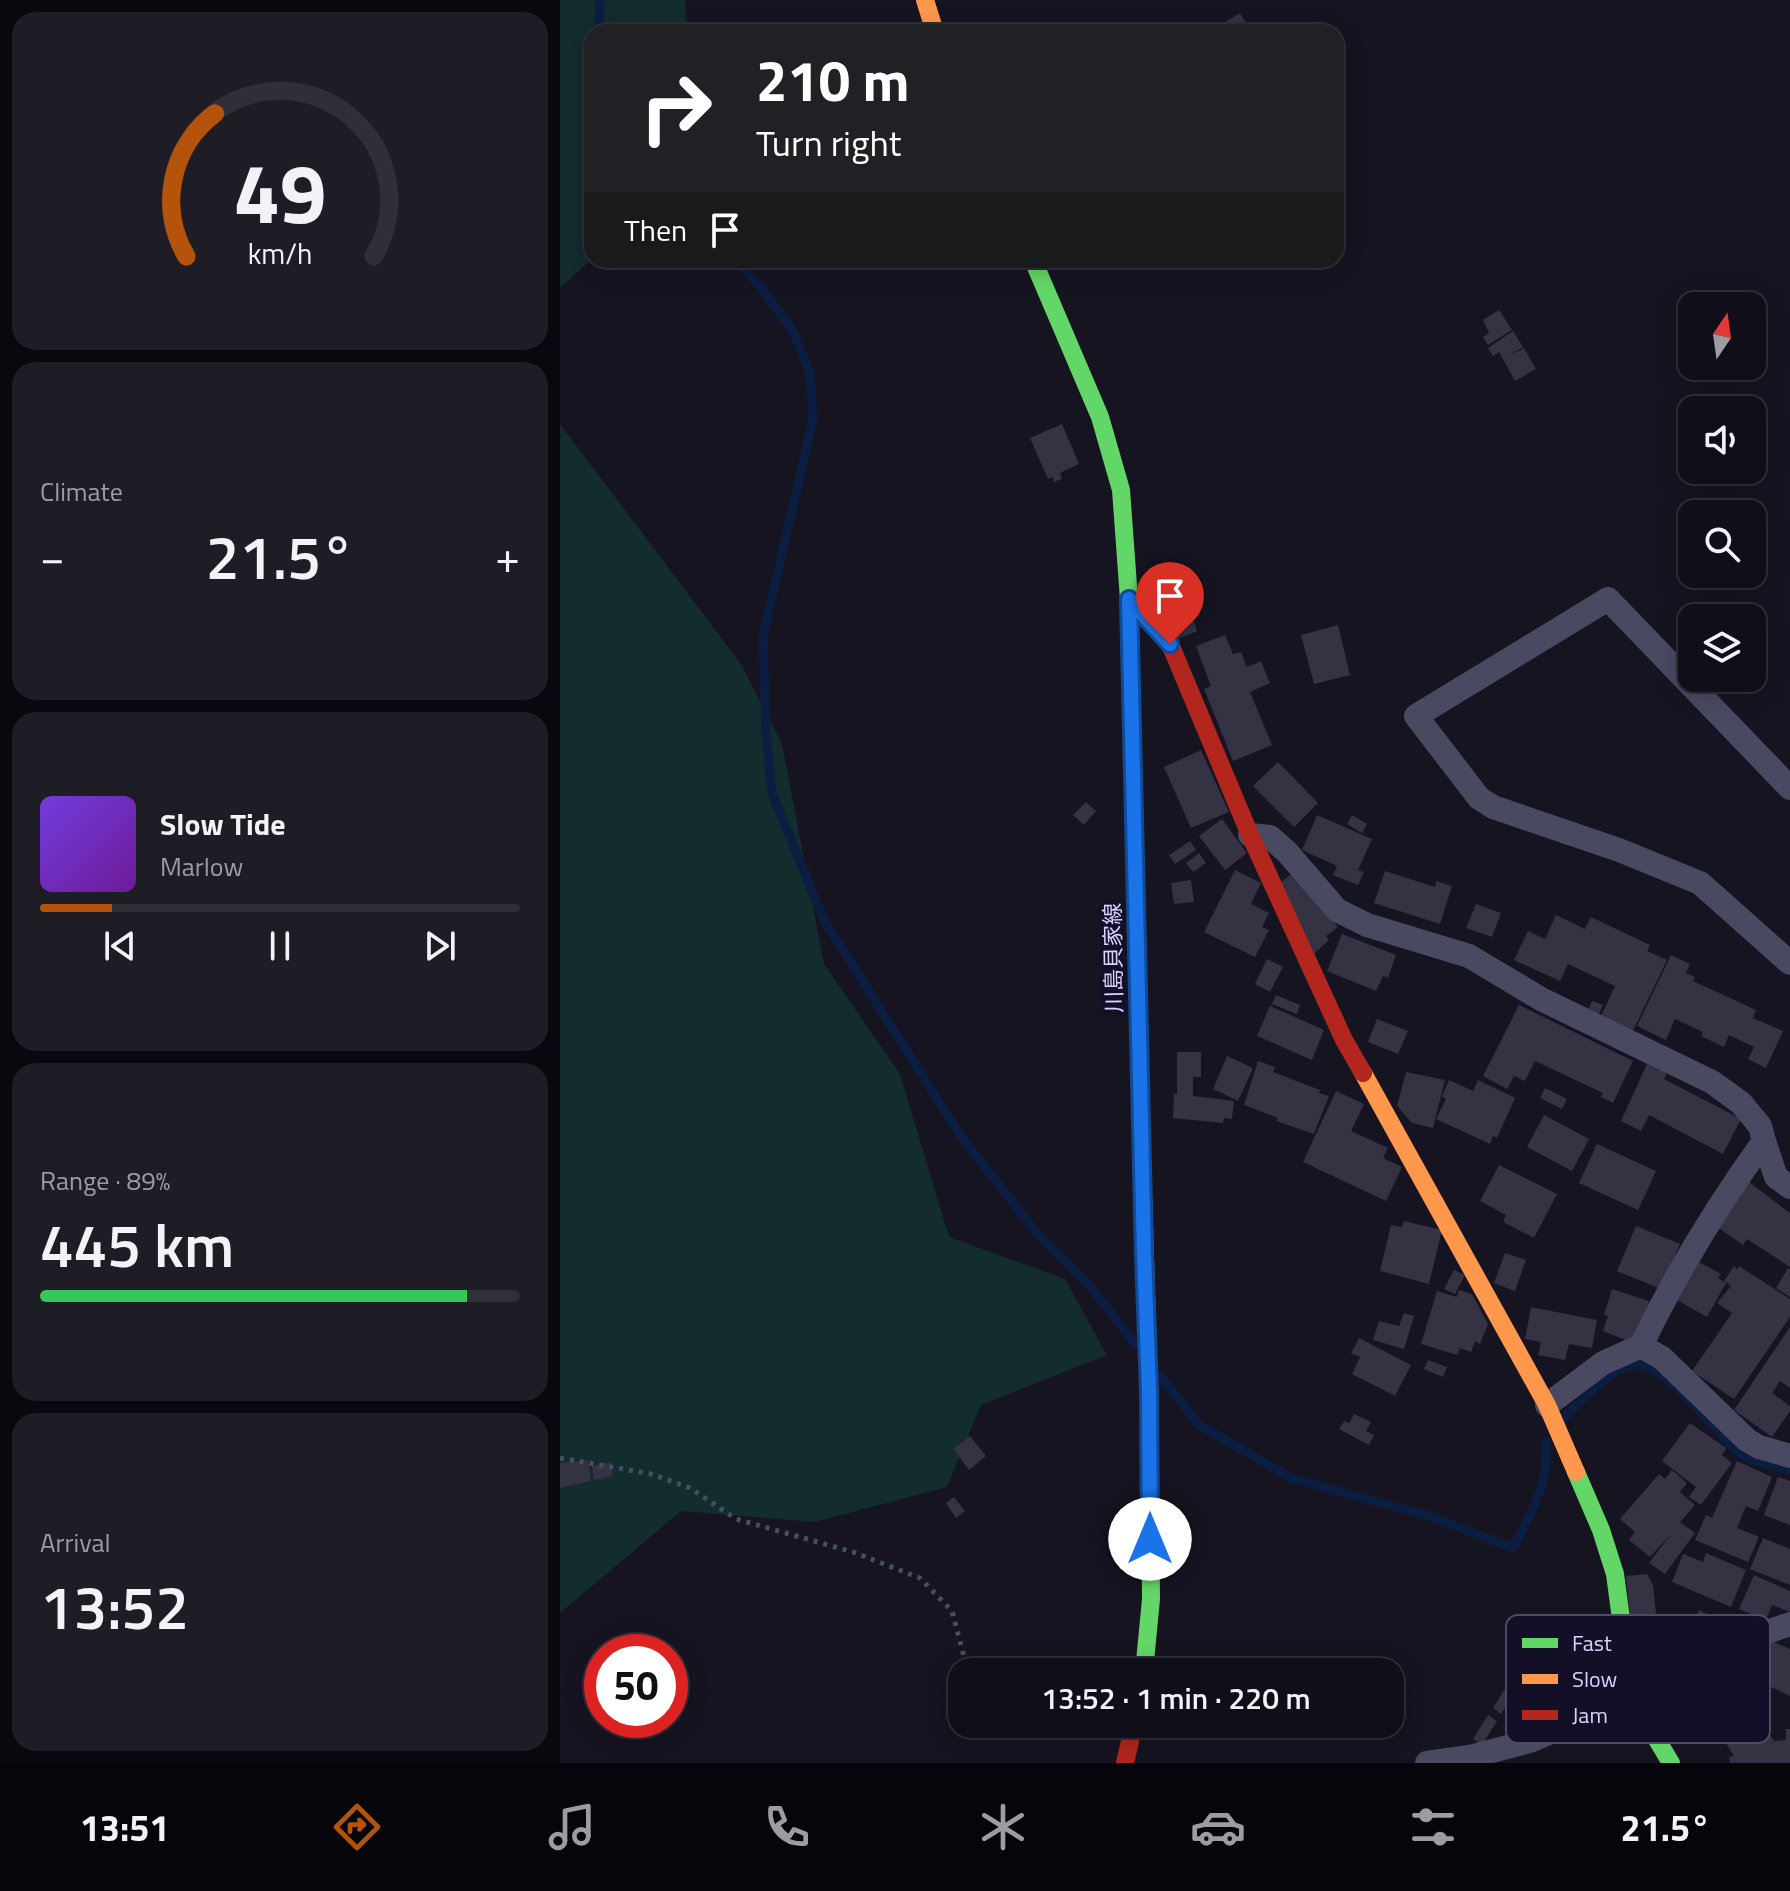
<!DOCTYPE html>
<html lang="en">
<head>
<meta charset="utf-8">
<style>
	:root { --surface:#100f19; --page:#1e1d26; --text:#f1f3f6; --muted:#9c9ca2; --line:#302f38; --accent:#b45309 }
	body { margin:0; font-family:"Titillium Web","Noto Sans JP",sans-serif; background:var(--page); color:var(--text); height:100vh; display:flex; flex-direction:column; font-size:30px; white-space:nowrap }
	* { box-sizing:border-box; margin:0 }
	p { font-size:26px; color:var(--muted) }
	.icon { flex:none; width:44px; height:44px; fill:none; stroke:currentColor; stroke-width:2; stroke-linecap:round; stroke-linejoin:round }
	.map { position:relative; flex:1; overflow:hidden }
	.details { display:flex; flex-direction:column; gap:12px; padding:12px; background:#09080e; width:560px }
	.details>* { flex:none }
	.top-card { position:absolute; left:24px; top:24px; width:760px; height:244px; border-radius:24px; box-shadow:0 4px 20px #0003,0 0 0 2px var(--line); background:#202124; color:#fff; overflow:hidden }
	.needle { width:52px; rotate:13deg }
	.controls { position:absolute; left:1118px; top:292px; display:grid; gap:16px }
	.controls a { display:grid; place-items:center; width:88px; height:88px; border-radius:16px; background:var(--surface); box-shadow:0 4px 20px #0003,0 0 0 2px var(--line); font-size:40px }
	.speed { position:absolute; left:24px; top:1634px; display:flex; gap:16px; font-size:40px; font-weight:700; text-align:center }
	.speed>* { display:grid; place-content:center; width:104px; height:104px; border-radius:50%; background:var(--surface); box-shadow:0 4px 20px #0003,0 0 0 2px var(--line); line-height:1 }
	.speed .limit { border:12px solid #d22; background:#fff; color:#111 }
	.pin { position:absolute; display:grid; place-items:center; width:68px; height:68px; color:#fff; margin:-82px -34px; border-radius:50% 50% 50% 0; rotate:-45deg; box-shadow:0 0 8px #0007 }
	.pin .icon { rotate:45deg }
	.me { position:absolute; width:88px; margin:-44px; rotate:0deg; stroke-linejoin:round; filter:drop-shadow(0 0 6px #0008) }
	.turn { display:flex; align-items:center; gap:28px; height:168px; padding:0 40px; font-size:36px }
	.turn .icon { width:104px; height:104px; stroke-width:2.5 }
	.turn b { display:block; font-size:56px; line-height:68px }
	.then { display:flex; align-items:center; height:76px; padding:0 40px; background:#0003; gap:16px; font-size:30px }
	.big { font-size:60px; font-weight:600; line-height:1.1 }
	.details .tile { flex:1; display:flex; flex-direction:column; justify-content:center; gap:12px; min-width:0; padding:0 28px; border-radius:24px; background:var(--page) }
	.details .dial { align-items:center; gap:0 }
	.dial svg { height:208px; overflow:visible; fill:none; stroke:var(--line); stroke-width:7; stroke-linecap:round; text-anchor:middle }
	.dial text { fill:var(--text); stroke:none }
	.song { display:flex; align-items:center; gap:24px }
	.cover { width:96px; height:96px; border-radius:12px; background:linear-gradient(135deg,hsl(260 70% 55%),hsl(280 70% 35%)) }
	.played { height:8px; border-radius:4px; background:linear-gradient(90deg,var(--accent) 15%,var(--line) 15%) }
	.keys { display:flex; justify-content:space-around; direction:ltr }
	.heat { display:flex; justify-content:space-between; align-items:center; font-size:44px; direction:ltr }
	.charge { height:12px; border-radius:6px; background:linear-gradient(90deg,#34c759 89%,var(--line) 0) }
	.trip { position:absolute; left:388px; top:1658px; width:456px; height:80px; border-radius:24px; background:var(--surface); box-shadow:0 4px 20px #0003,0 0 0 2px var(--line); font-weight:600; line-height:80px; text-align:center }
	.dock { display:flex; height:128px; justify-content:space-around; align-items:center; background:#06060a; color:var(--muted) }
	.dock .icon { width:56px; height:56px }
	.dock .active { color:var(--accent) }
	.dock b { font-size:36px; color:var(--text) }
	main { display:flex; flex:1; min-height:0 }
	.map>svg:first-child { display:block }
	.green { fill:#132c2d }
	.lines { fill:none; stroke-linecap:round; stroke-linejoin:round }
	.stream { stroke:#0b1e41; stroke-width:9 }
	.building { fill:#343243 }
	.path { stroke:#44505f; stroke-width:5; stroke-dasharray:4 6; stroke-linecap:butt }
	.street { stroke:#4a4962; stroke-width:24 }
	.fast { stroke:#63d668; stroke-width:18 }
	.slow { stroke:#ff974d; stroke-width:18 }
	.jam { stroke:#b3261e; stroke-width:18 }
	.route-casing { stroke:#114b97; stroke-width:20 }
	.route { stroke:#1a73e8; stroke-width:14 }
	.labels { text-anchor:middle; stroke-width:8; stroke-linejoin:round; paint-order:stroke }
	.street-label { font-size:22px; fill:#d9d4ff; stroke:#130f26 }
	.key { fill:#130f26; stroke:#4e4a67; stroke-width:2 }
	.key-label { font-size:22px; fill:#d9d4ff }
</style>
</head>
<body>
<main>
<section class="details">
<div class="tile dial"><svg viewBox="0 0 100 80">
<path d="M14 69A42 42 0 1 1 86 69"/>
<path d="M14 69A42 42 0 0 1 25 14" stroke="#b45309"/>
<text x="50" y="56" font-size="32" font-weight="700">49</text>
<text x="50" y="72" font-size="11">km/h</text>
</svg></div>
<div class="tile"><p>Climate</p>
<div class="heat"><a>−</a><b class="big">21.5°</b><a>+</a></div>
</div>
<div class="tile">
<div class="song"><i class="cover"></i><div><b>Slow Tide</b><p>Marlow</p></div></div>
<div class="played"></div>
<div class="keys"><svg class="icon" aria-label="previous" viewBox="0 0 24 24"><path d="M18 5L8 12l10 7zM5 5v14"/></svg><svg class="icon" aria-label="pause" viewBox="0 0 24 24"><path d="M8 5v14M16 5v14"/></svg><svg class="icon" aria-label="next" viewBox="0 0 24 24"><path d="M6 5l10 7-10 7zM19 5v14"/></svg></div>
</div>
<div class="tile"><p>Range · 89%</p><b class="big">445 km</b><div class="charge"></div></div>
<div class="tile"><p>Arrival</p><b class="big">13:52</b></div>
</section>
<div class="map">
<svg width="1230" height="1763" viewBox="0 0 1230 1763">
	<rect width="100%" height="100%" fill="#161421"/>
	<g class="green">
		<path d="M0 0H125L127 32H32V259L0 288Z"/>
		<path d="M0 424 181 664 222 744 264 964 340 1074 389 1237 505 1279 547 1355 421 1405 387 1487 255 1522 121 1511 0 1613Z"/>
	</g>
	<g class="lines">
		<g class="stream">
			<path d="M39 32 40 0"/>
			<path d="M175 260 200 286 234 333 250 374 253 419 203 636 206 732 212 793 264 920 400 1135 472 1227 529 1285 576 1345"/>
			<path d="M600 1375 638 1424 731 1478 869 1516 953 1548C971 1513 990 1482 986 1441"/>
			<path d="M1001 1421C1021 1402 1045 1372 1072 1365 1102 1357 1156 1433 1178 1452 1191 1462 1214 1466 1230 1470"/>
		</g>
	</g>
	<g class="building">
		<path d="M680 13 686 23 671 32H656L654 29Z"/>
		<path d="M939 310 952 330 928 345 923 337 929 333 923 320Z"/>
		<path d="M953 331 963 347 947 357 964 348 976 369 955 381 939 352 933 356 928 348Z"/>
		<path d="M502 424 519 464 500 473 502 479 494 482 493 477 488 479 470 438Z"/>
		<path d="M614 603 632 617 637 631 618 639 605 607Z"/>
		<path d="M778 625 790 675 754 684 741 635Z"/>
		<path d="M665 635 673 654 681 652 687 667 701 661 710 683 690 692 712 745 673 761 644 689 651 686 636 646Z"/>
		<path d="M641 750 669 812 631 828 604 767Z"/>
		<path d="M718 762 758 803 734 827 693 786Z"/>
		<path d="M526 802 536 811 524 825 513 815Z"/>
		<path d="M757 815 812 839 798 870 804 872 798 885 773 875 777 866 742 850Z"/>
		<path d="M792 815 807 824 802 833 787 824Z"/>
		<path d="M662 819 687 853 665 870 639 836Z"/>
		<path d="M630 841 636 850 615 864 609 855Z"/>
		<path d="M639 853 646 863 633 872 626 863Z"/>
		<path d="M675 870 701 883 691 904 709 913 702 927 709 930 695 957 644 932Z"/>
		<path d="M735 871 778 927 766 936 769 940 754 954 721 882Z"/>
		<path d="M825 871 875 887 876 881 892 886 880 924 814 903Z"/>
		<path d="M631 880 634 902 614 904 611 883Z"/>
		<path d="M916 904 941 913 932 937 906 928Z"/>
		<path d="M996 915 1025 929 1031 917 1090 945 1087 951 1107 960 1071 1035 1040 1018 1055 986 1008 964 1000 981 954 960 968 931 985 939Z"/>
		<path d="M782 934 836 955 828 978 823 976 816 991 767 971Z"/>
		<path d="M1111 955 1130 964 1126 973 1135 977 1133 981 1196 1010 1193 1018 1223 1031 1206 1068 1188 1059 1194 1047 1169 1035 1164 1047 1141 1036 1143 1032 1115 1019 1106 1040 1077 1026Z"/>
		<path d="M707 959 723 967 710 992 695 984Z"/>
		<path d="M716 995 740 1005 737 1014 712 1004Z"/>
		<path d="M1032 1001 1043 1005 1038 1016 1028 1011Z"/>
		<path d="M959 1005 1073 1061 1053 1103 1041 1097 1043 1093 975 1061 965 1081 954 1076 947 1089 923 1076Z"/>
		<path d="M710 1006 764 1030 752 1060 697 1036Z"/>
		<path d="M817 1019 848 1031 838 1054 808 1042Z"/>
		<path d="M617 1052H641V1077H633V1096L674 1101 672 1119 664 1118 663 1123 613 1118 614 1094H617Z"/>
		<path d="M667 1056 693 1068 678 1101 653 1089Z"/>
		<path d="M698 1061 715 1067 713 1072 760 1090 759 1093 769 1096 754 1134 716 1121 718 1118 684 1105Z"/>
		<path d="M1087 1064 1107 1073 1104 1079 1181 1119 1163 1154 1089 1115 1081 1131 1061 1121Z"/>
		<path d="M846 1072 885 1080 873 1128 852 1123 837 1106Z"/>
		<path d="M889 1080 913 1091 918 1080 955 1098 937 1138 933 1136 930 1144 876 1119 886 1099 882 1096Z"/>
		<path d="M985 1088 1007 1099 1002 1109 980 1098Z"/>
		<path d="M776 1091 804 1104 791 1131 828 1148 823 1158 842 1167 826 1201 743 1162Z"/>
		<path d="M984 1115 1029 1139 1012 1171 967 1147Z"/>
		<path d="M1037 1144 1096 1171 1078 1210 1019 1183Z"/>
		<path d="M939 1165 997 1194 974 1238 943 1222 946 1215 920 1201Z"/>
		<path d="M1189 1182 1230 1213V1267L1187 1239 1183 1245 1159 1228Z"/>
		<path d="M844 1221 882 1230 869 1284 820 1271 831 1225 842 1227Z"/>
		<path d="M1076 1226 1120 1244 1101 1289 1057 1271Z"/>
		<path d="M945 1253 966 1260 955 1291 934 1283Z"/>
		<path d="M1139 1262 1161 1274 1158 1278 1166 1283 1147 1317 1117 1300Z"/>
		<path d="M1174 1266 1177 1269 1179 1266 1230 1299V1317L1174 1399 1132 1371 1172 1313 1157 1303 1171 1286 1164 1281Z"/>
		<path d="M1228 1268 1230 1270V1297L1216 1288Z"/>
		<path d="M894 1270 905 1275 895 1294 884 1289Z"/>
		<path d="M1052 1289 1089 1301 1080 1330 1068 1341 1043 1331 1048 1316 1044 1315Z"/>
		<path d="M899 1290 912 1294 928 1324 920 1344 915 1341 911 1352 900 1348 897 1355 861 1344 877 1291 897 1297Z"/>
		<path d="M971 1307 1037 1320 1032 1348 1009 1344 1005 1360 978 1355 981 1342 965 1339Z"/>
		<path d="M844 1313 854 1316 844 1349 813 1340 819 1321 839 1326Z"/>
		<path d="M1230 1327V1388L1220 1381 1212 1393 1230 1406V1411L1212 1437 1174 1410Z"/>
		<path d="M799 1338 851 1365 835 1396 792 1374 800 1357 791 1353Z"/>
		<path d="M868 1360 887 1367 883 1377 864 1369Z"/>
		<path d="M794 1414 811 1422 806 1431 814 1435 809 1445 779 1429 784 1421 789 1423Z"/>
		<path d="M1130 1423 1166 1448 1162 1455 1172 1463 1141 1505 1129 1497 1136 1487 1102 1461Z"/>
		<path d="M410 1436 426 1456 409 1470 393 1449Z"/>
		<path d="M28 1460 31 1481 0 1488V1463Z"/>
		<path d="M1177 1461 1212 1477 1198 1511 1186 1506 1177 1528 1199 1537 1188 1562 1135 1540 1146 1515 1152 1518Z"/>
		<path d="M51 1462 53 1476 34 1480 32 1466Z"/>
		<path d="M1112 1470 1127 1483 1120 1492 1135 1505 1120 1522 1135 1533 1105 1574 1089 1563 1110 1535 1090 1557 1069 1540 1075 1532 1060 1519 1099 1474 1105 1479Z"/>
		<path d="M1218 1477 1230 1481V1525L1204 1515Z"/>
		<path d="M394 1497 405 1511 396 1518 386 1503Z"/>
		<path d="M1203 1538 1230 1549V1585L1190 1569Z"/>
		<path d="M1146 1553 1186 1570 1171 1607 1112 1582 1123 1554 1143 1562Z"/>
		<path d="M1087 1574 1093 1585 1096 1614 1070 1617 1066 1576Z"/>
		<path d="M1194 1575 1230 1591V1612L1212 1605 1206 1620 1179 1609Z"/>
		<path d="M1139 1610 1159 1620 1155 1628 1135 1619Z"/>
		<path d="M961 1619 970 1624 954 1653 945 1648Z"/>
		<path d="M1209 1640 1230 1649V1696L1178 1671 1190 1647 1202 1652Z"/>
		<path d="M1167 1674 1181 1696 1185 1694 1214 1741 1226 1740V1729H1230V1763H1170L1169 1757 1174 1756 1136 1694Z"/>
		<path d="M948 1684 957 1689 941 1714 933 1708Z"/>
		<path d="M928 1715 937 1721 922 1745 913 1739Z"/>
	</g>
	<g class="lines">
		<path class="path" d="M0 1458 91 1474 130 1488 176 1519 293 1552 360 1578 392 1611 407 1668 411 1672"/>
		<g class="street">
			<path d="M1230 788 1048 599 856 716 919 798 933 807 1059 850 1140 883 1230 963"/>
			<path d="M690 835 710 837 727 852 777 910 807 925 909 956 981 999 1152 1082 1181 1103 1200 1126 1204 1141"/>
			<path d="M1081 1346C1116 1273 1157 1206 1204 1141L1216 1177 1230 1187"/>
			<path d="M987 1405 1043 1363 1081 1346 1102 1358 1187 1440 1199 1447 1230 1456"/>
			<path d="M867 1763 909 1757 970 1741 1007 1725 1065 1686 1166 1646 1230 1624"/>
		</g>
		<g class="fast">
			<path d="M473 260 540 417 561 490 569 599 572 725"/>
			<path d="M580 1095 589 1390 591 1599 584 1672"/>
			<path d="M1016 1472 1041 1530 1055 1574 1065 1649V1686L1111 1763"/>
		</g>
		<g class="slow">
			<path d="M365 0 375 32"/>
			<path d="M803 1073 987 1405 1016 1472"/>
		</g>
		<g class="jam">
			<path d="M569 599 610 644 690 835 784 1040 803 1073"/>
			<path d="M572 725 580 1095"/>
			<path d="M565 1763 574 1724"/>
		</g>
	</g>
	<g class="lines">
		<g class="route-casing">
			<path id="route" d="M590 1539 589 1390 584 1254 569 599 610 644"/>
		</g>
		<use href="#route" class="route"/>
	</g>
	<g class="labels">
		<g class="street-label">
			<text transform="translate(553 958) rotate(-91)" y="8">川島貝家線</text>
		</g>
	</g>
	<rect x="946" y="1615" width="264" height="128" rx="12" class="key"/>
	<rect x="962" y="1638" width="36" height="10" fill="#63d668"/>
	<rect x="962" y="1674" width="36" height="10" fill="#ff974d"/>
	<rect x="962" y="1710" width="36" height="10" fill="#b3261e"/>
	<g class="key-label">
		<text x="1012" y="1651">Fast</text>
		<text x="1012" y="1687">Slow</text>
		<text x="1012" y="1723">Jam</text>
	</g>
</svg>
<div class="controls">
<a><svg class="needle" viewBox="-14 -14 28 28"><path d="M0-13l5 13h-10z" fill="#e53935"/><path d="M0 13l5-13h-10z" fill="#9c9ca2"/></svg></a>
<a><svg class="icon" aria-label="sound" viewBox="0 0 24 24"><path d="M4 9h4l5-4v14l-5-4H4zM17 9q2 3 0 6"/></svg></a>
<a><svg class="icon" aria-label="search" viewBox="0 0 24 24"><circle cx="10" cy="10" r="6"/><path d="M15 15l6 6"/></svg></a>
<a><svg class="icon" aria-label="layers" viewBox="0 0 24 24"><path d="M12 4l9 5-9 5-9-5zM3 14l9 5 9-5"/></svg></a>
</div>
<div class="speed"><div class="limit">50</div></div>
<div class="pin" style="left:610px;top:644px;background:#d93025"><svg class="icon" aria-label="arrive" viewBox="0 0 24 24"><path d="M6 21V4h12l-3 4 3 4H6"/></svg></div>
<svg class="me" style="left:590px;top:1539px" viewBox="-20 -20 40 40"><circle r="19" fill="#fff"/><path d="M0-13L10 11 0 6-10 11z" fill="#1a73e8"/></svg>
<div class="trip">13:52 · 1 min · 220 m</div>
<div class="top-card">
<div class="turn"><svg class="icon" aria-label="right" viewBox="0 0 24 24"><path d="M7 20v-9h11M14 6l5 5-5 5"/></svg><div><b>210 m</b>Turn right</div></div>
<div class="then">Then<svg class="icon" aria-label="arrive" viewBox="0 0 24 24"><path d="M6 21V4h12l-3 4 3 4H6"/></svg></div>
</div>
</div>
</main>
<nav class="dock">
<b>13:51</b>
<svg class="icon active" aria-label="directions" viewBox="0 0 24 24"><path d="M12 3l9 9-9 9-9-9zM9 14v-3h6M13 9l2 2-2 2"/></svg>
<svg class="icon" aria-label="music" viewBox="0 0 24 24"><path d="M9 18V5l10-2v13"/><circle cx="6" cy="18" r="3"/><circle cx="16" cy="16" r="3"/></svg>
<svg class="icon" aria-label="phone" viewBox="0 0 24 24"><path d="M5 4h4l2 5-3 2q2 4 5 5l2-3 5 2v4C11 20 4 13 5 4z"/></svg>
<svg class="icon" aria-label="climate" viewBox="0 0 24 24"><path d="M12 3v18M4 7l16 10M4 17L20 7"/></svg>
<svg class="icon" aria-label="car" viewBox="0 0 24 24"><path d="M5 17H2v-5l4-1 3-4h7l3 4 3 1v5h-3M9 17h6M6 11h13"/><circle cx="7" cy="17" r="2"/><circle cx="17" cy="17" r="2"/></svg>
<svg class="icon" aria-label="filters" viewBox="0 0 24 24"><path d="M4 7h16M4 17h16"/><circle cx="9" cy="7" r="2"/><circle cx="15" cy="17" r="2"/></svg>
<b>21.5°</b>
</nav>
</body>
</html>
